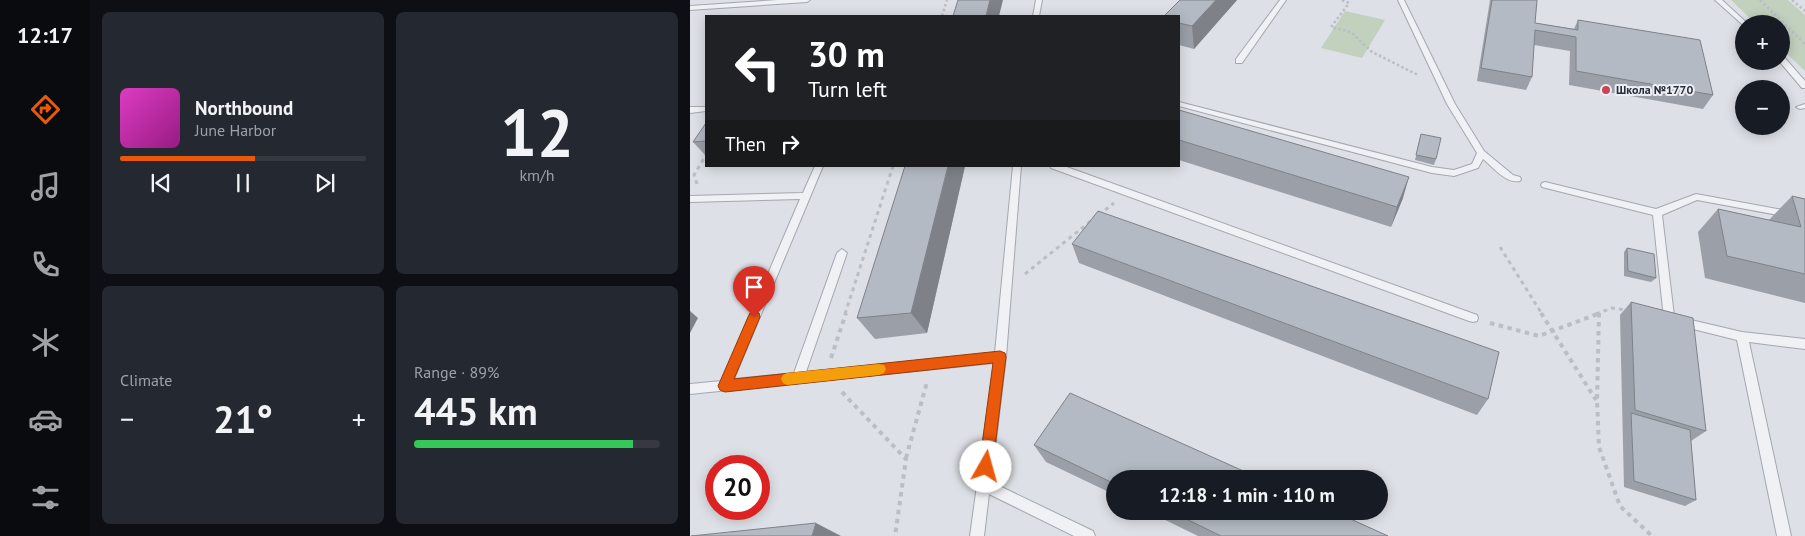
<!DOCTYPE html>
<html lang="en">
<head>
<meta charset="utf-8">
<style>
	:root { --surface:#171b24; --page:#242831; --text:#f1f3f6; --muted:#9ea1a6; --line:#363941; --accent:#ea580c }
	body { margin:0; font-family:"PT Sans",sans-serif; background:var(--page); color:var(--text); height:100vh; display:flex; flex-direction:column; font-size:19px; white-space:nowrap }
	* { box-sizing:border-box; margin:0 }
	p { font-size:16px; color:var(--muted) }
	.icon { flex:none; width:28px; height:28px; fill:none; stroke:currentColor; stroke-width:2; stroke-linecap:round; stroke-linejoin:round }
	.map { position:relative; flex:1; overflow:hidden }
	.panel { display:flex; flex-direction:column; gap:12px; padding:12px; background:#0d0f14; width:600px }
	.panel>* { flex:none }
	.top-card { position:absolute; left:15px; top:15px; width:475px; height:152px; border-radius:0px; box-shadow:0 2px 12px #0003; background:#202124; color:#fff; overflow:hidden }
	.tools { position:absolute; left:1045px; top:15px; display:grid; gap:10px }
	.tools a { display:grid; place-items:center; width:55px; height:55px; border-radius:50%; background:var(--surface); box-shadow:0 2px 12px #0003; font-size:25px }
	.speed { position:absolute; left:15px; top:455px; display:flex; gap:10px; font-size:25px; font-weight:700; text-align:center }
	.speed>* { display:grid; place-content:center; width:65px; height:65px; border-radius:50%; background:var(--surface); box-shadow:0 2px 12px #0003; line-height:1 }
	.speed .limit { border:8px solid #d22; background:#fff; color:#111 }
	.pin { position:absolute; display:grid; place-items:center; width:42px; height:42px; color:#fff; margin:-51px -21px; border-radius:50% 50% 50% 0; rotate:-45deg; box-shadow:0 0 5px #0007 }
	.pin .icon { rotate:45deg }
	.me { position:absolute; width:55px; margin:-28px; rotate:7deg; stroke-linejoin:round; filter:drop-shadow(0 0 4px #0008) }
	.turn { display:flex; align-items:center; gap:18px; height:105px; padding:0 20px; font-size:22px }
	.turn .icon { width:65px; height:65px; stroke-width:2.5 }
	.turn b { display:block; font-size:35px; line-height:42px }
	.then { display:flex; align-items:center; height:48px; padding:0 20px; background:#0003; gap:10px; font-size:19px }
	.big { font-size:38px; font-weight:700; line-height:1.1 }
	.panel .tile { flex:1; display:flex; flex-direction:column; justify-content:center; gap:8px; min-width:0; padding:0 18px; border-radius:8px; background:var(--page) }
	.panel .dial { align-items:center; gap:0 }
	.dial b { font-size:65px; line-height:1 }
	.song { display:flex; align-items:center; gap:15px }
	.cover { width:60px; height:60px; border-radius:8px; background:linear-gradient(135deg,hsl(310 70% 55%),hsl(310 70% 35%)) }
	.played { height:5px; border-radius:2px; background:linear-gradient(90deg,var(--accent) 55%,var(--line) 55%) }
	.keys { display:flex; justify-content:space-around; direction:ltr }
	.heat { display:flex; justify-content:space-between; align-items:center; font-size:28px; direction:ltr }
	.charge { height:8px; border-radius:4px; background:linear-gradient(90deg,#34c759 89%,var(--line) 0) }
	.panel .tiles { flex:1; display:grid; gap:12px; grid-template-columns:repeat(2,1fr) }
	.trip { position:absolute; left:416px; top:470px; width:282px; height:50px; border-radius:25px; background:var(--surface); box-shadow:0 2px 12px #0003; font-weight:700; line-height:50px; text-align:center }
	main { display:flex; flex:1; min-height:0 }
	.tab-bar { display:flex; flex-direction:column; width:90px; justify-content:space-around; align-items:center; background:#090b0e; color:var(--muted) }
	.tab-bar .icon { width:35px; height:35px }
	.tab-bar .current { color:var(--accent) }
	.tab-bar b { font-size:22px; color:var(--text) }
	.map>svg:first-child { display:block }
	.green { fill:#c2d0be }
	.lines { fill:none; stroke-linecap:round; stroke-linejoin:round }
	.lane-casing { stroke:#a3a7b0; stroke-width:2 }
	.path-far2 { stroke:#bbbec5; stroke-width:2.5; stroke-dasharray:2.5 2.5; stroke-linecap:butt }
	.path-far1 { stroke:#bbbec5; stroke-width:3; stroke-dasharray:4 4; stroke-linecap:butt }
	.path { stroke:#bbbec5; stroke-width:4; stroke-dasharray:4.5 4.5; stroke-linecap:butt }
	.lane { fill:#eff1f5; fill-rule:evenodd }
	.wall { fill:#9ba0a8 }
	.shaded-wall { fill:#7e8288 }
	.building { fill:#b4bac3; stroke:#7e8288 }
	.route { fill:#ea580c; stroke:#983908 }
	.slow { fill:#f59e0b }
	.poi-dot { fill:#c94456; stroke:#eceff4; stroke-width:2 }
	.labels { text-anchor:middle; stroke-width:4; stroke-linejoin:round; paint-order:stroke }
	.far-poi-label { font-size:12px; font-weight:bold; fill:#272e3c; stroke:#eceff4; text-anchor:start }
</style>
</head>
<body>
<main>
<nav class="tab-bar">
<b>12:17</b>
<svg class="icon current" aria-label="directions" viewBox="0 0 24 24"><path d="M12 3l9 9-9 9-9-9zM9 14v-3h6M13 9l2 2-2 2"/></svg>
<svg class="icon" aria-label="music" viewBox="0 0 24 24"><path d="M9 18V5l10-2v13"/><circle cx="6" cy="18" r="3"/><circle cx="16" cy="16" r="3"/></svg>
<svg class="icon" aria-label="phone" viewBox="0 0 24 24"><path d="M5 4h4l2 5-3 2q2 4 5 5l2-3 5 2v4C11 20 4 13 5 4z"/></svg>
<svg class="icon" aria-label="climate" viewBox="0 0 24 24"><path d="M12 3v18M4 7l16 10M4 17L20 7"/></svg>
<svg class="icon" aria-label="car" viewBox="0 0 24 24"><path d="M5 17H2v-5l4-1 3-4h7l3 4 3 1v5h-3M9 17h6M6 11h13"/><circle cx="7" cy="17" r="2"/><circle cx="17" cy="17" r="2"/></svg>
<svg class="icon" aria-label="filters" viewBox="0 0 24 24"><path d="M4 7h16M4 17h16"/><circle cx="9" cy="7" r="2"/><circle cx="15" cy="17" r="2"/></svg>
</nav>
<section class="panel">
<div class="tiles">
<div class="tile">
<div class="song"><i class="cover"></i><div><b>Northbound</b><p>June Harbor</p></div></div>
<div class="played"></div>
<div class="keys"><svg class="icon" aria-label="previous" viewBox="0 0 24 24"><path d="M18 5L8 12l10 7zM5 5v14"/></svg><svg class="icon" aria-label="pause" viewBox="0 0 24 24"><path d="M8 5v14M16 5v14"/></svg><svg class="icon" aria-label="next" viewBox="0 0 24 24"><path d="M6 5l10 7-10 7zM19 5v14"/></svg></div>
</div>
<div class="tile dial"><b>12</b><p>km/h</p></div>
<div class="tile"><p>Climate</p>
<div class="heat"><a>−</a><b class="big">21°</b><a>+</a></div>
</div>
<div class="tile"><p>Range · 89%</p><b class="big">445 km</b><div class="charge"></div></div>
</div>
</section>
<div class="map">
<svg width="1115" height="536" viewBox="0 0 1115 536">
	<rect width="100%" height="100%" fill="#dde0e6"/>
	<g class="green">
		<path d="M1041 0H1098L1115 15V71L1091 48V24H1066Z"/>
		<path d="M655 11 695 20 672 58 631 48Z"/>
	</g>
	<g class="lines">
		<g class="lane-casing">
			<g id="lane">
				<path d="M88 0H120L117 2 0 10V6Z"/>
				<path d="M346 0H352L349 16H343Z"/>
				<path d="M590 0H596L552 63H546V59Z"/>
				<path d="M708 0H714L765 104 794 151 823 175 830 177 831 179 830 181C816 184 803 167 793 159L788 168 764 176 742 173 489 106V102L742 167 764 170 782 164 787 153 757 104Z"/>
				<path d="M1025 0H1032L1058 24H1054L1053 25Z"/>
				<path d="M1091 57H1094L1115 81V88H1112L1089 61H1091Z"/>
				<path d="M1115 104V108L1110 109 1106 107Z"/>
				<path d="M0 107H16V111L0 113Z"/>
				<path d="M125 166H133L44 379 104 373 147 253 152 249 157 253 116 372 305 353 323 166H331L316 357 301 482 403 531 405 536H384L299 494 294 536H280L304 363 0 394V384L32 381 110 199 0 202V196L113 193Z"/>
				<path d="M360 166H374L787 315 788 318 787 321 783 322 779 321 361 168Z"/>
				<path d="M855 182 966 209 1006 194 1115 214V220L1007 200 972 215 984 316 1052 332 1115 339V349L1059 342 1101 536H1087L1047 340 975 322 974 319 963 215 852 187 851 185 852 183Z"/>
			</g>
		</g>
		<g class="path-far2">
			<path d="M652 0 659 3 641 27 661 32 682 52 728 75"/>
			<path d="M1070 0 1115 44"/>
			<path d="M1102 0 1115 11"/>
			<path d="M252 16 257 0"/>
		</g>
		<g class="path-far1">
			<path d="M7 184 4 175 16 155"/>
			<path d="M409 215 424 203"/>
			<path d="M810 247 852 314"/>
			<path d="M335 274 402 220"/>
			<path d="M155 314 203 166"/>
			<path d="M906 314 922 308 937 310"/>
		</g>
		<g class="path">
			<path d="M851 313 906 400"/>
			<path d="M909 313 907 400 909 447 930 506 962 536"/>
			<path d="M800 323 849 336 910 313"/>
			<path d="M141 358 156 313"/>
			<path d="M152 392 216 459 205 536"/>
			<path d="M216 458 237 382"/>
		</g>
		<use href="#lane" class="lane"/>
	</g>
	<g class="wall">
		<path d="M547 0 504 49 489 45V16Z"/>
		<path d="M800 0H847L845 23 884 29 888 20 1023 95 1013 109 879 85 880 51 844 45 842 77 836 90 787 81Z"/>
		<path d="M489 110 713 198 701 227 489 160Z"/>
		<path d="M16 123V156L3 142Z"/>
		<path d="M731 134 746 159 744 165 725 160Z"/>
		<path d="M275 166 237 333 185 339 167 318Z"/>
		<path d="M1102 196 1115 199V303L1015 278 1008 232 1028 209 1079 220Z"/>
		<path d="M382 244 798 399 787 415 389 263Z"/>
		<path d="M937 248 966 278 961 282 934 276V252Z"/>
		<path d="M941 302 1016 431 1001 441 1006 500 995 506 934 487 930 315Z"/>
		<path d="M344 445 425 479V495L356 462Z"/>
		<path d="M457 511H643L698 536H508Z"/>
	</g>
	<g class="shaded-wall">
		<path d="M300 0H313L309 16H296Z"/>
		<path d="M526 0H547L504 49 502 26Z"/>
		<path d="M258 166H275L237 333 221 313Z"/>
		<path d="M719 177 713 198 701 227 707 207Z"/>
		<path d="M0 311 8 318 0 333Z"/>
		<path d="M126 523 151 536H122Z"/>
	</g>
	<g class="building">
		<path d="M268 0H300L296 16H263Z"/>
		<path d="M490 0H526L502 26 489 23V16H474Z"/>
		<path d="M802 0H847L845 23 888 30V20L1010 40 1023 95 886 71V37L845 30 842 77 791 68Z"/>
		<path d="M489 110 719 177 707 207 489 140Z"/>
		<path d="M16 123V141L3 142Z"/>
		<path d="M731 134 751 138 746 159 726 155Z"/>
		<path d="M215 166H258L221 313 167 318Z"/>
		<path d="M1102 196 1115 199V274L1037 256 1028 209 1111 227Z"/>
		<path d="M408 211 809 352 798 399 382 244Z"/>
		<path d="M937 248 964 254 966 278 938 271Z"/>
		<path d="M941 302 1003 318 1016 431 945 410Z"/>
		<path d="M380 393 571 479H425V484L344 445Z"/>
		<path d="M941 413 1000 430 1006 500 944 481Z"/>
		<path d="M480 511H643L698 536H531Z"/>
		<path d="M126 523 122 536H1Z"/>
	</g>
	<path class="route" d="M64 312 69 313 70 317 44 379 310 351 315 353 316 357 302 472 296 474 291 472 289 467 303 363 35 392 30 390 28 386 58 317 60 313Z"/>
	<path class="slow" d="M189 364 194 365 196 369 194 373 189 375 97 385 93 383 91 379 93 375 97 373Z"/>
	<circle class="poi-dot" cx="916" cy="90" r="5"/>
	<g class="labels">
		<g class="far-poi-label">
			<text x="926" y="94">Школа №1770</text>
		</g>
	</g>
</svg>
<div class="tools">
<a>+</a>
<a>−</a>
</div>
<div class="speed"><div class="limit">20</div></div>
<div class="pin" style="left:64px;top:317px;background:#d93025"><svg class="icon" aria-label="arrive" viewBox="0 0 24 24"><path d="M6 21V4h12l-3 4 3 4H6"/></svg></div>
<svg class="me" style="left:296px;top:467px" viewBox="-20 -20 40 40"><circle r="19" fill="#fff"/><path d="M0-13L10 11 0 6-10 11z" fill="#ea580c"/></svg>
<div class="trip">12:18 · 1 min · 110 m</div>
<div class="top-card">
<div class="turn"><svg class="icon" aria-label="left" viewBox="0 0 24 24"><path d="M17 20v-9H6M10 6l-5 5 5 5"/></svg><div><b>30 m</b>Turn left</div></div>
<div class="then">Then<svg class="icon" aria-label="right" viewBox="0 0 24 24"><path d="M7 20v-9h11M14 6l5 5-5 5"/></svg></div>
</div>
</div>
</main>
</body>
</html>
